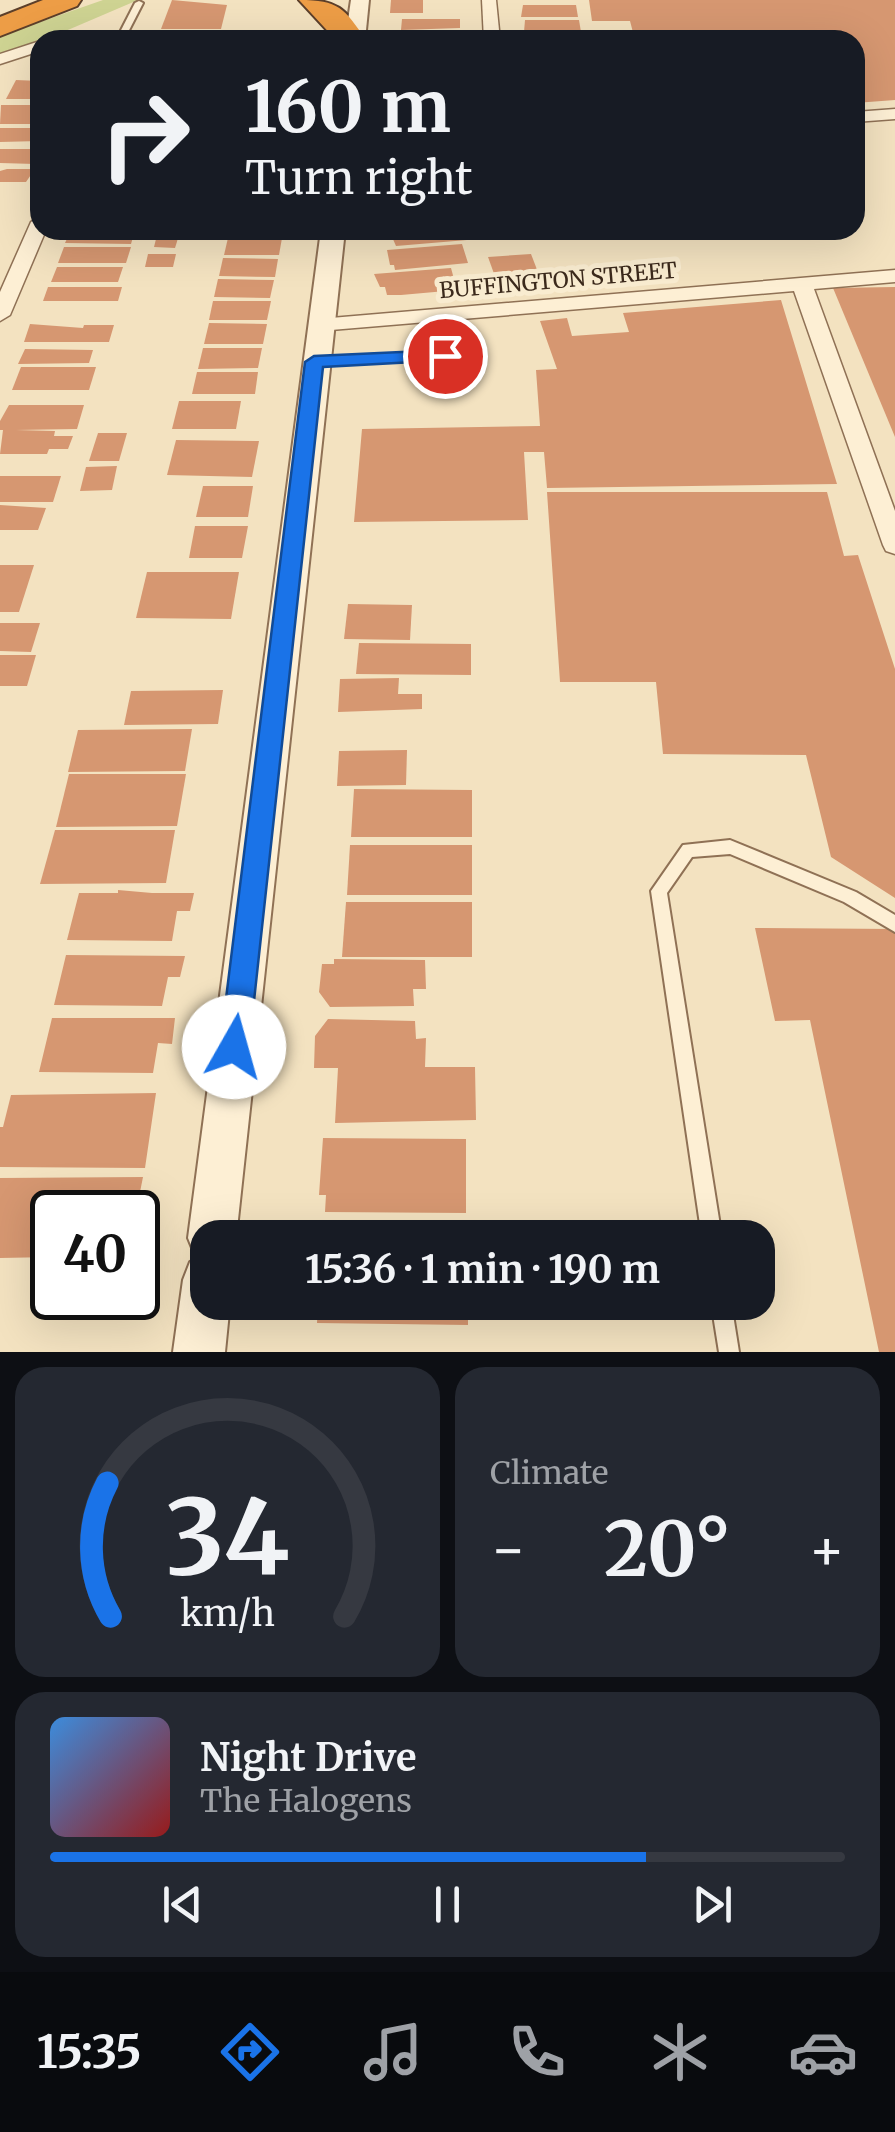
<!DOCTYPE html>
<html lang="en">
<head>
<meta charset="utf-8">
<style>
	:root { --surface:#171b24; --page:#242831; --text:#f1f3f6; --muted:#9ea1a6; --line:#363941; --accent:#1a73e8 }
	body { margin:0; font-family:Merriweather,serif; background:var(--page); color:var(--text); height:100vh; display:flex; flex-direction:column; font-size:38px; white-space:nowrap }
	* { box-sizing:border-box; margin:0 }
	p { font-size:32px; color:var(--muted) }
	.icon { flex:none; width:55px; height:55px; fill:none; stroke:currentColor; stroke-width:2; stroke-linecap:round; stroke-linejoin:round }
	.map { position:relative; height:1352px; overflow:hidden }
	.side { display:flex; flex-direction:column; gap:15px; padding:15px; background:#0d0f14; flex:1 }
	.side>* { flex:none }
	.hud { position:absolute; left:30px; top:30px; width:835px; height:210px; border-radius:30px; box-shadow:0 10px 40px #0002; background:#171b24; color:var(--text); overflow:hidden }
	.speed { position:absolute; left:30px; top:1190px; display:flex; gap:20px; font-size:50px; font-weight:700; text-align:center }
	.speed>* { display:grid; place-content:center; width:130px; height:130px; border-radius:50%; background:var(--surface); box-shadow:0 10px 40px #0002; line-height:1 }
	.speed .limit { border:5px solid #111; border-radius:15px; background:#fff; color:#111 }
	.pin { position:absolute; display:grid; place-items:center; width:85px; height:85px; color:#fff; margin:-42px; border:5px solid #fff; border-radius:50%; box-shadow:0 2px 10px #0007 }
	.me { position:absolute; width:110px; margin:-55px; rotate:7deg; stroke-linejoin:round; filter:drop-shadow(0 0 8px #0008) }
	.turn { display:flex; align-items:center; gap:35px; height:210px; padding:0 50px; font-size:45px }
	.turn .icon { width:130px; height:130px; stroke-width:2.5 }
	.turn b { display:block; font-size:70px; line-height:85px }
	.big { font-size:75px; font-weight:700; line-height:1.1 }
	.side .tile { flex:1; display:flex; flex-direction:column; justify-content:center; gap:15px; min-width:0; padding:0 35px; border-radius:30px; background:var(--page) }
	.side .dial { align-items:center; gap:0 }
	.dial svg { height:260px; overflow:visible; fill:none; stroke:var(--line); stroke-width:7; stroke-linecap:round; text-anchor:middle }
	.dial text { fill:var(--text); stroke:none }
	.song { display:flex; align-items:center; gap:30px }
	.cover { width:120px; height:120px; border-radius:15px; background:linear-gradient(135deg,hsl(210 70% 55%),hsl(0 70% 35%)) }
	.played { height:10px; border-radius:5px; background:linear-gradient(90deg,var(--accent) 75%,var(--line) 75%) }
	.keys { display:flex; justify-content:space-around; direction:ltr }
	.heat { display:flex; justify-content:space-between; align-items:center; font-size:55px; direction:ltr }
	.side .tiles { flex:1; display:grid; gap:15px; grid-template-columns:1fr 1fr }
	.tile:last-child { grid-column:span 2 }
	.trip { position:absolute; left:190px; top:1220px; width:585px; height:100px; border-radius:30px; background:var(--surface); box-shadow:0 10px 40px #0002; font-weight:700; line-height:100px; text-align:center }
	.menu { display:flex; height:160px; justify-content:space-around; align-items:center; background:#090b0e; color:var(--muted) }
	.menu .icon { width:70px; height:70px }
	.menu .selected { color:var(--accent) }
	.menu b { font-size:45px; color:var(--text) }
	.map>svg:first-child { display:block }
	.green { fill:#ced392 }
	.building { fill:#d69771 }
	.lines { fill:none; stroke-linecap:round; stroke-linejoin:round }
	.service-casing { stroke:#8f7155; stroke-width:4 }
	.minor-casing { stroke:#8f7155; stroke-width:3 }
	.tertiary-casing { stroke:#8f7155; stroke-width:4 }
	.motorway-casing { stroke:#5c3f2a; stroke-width:4 }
	.service { fill:#fdefd4; fill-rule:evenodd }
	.minor { fill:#fdefd4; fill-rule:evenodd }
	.tertiary { fill:#fdefd4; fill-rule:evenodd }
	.motorway { fill:#ed9d46; fill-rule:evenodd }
	.route { fill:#1a73e8; stroke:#114b97; stroke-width:2.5 }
	.labels { text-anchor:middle; stroke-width:10; stroke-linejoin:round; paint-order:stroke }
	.far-street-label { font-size:22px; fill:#3c2a1c; stroke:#f9ecd0 }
</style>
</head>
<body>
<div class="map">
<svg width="895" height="1352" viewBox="0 0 895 1352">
	<rect width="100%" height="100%" fill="#f3e2c0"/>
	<path class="green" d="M103 0H138L0 59V36Z"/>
	<g class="building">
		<path d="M172 0 227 5 221 29H161Z"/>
		<path d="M391 0H423V13H390Z"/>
		<path d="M589 0H895V100L855 103V40H635L630 21H592Z"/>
		<path d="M523 5H576L578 17H521Z"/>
		<path d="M402 19H460V28L401 30Z"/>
		<path d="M525 20H579L581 32H524Z"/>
		<path d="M402 35H460V40H401Z"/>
		<path d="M526 35H582L583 40H526Z"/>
		<path d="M16 80 40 81V99H6Z"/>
		<path d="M1 105H40V124H0Z"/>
		<path d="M0 128H40V141L0 142Z"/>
		<path d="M0 149H33L39 154 35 164 0 163Z"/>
		<path d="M7 169H35L26 182H0V171Z"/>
		<path d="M71 230H135L131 244 65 243Z"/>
		<path d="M230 230H283L282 235H229Z"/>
		<path d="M389 230H465L467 240 396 246Z"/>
		<path d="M157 235H179L175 248 154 247Z"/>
		<path d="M228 238H282L279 255H224Z"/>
		<path d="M462 244 468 263 395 270 394 265H390L387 250Z"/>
		<path d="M64 247H131L126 263H58Z"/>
		<path d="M148 254H176L173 267H145Z"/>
		<path d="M531 254 541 280 497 282 488 257Z"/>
		<path d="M223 258 278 259 275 277 219 276Z"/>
		<path d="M57 267H123L118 282H51Z"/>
		<path d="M451 268 457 290 401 295H387L385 287H380L374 274Z"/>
		<path d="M218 279 274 280 270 298 214 297Z"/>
		<path d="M48 287H122L118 301H43Z"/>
		<path d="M895 287V437L833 288Z"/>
		<path d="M781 300 837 484 547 488 544 452H524L528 520 354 522 362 429 540 426 536 370 557 369 540 321 567 318 572 336 629 332 623 313Z"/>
		<path d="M213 301H271L267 320H209Z"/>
		<path d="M209 323 267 324 263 344H204Z"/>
		<path d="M30 324 83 328 84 325H114L109 342H24Z"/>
		<path d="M203 348H262L258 368 198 369Z"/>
		<path d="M25 349 93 350 89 363 18 364Z"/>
		<path d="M21 367H96L89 390H12Z"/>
		<path d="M197 372H258L255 394H192Z"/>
		<path d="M179 401H241L236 429H172Z"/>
		<path d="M9 405H84L77 429 16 430 55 431 54 436H73L68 449H49L47 454H0L3 430H0V421Z"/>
		<path d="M98 433H127L119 461H89Z"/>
		<path d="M176 440 259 441 252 477 167 475Z"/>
		<path d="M117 466 112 490 80 491 86 467Z"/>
		<path d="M0 476H61L53 502H0Z"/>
		<path d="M203 486H253L248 517H196Z"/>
		<path d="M547 492H827L844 556 858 555 895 669V898L831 857 806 755 663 754 656 682H560Z"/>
		<path d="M0 505 46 508 38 530H0Z"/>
		<path d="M195 526H248L242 558H189Z"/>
		<path d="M0 565H34L19 612H0Z"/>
		<path d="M147 572H239L231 619 136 618Z"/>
		<path d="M348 604 412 605 410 640 344 639Z"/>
		<path d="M0 623H40L31 652 0 651Z"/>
		<path d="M359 643 471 644V675L356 674Z"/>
		<path d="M0 655H36L27 686H0Z"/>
		<path d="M399 678 398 694H422V709L338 712 340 679Z"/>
		<path d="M223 690 218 724 124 725 131 691Z"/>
		<path d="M192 729 185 771 68 772 78 730Z"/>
		<path d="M407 750 406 785 337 786 339 751Z"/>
		<path d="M69 774H186L177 826 56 827Z"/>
		<path d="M354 789 472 790V837H351Z"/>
		<path d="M55 830H175L166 883 40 884Z"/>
		<path d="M350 845H472V895H347Z"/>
		<path d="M118 890 152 893H194L190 911H177L172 941 67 940 79 893H118Z"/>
		<path d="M346 902H472V957H342Z"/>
		<path d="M755 928 895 929V1352H879L810 1020 775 1021Z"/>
		<path d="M66 955 185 956 180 977H168L162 1006 54 1005Z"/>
		<path d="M334 959 425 960 426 989H413L414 1006 330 1007 319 992 322 964H334Z"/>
		<path d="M52 1018H175L172 1044 158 1043 153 1073 39 1072Z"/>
		<path d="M328 1019 415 1021 416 1039 426 1038 425 1067H475L476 1120 335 1123 338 1068H314L315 1036Z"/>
		<path d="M156 1093 145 1168 0 1167V1127H3L11 1095Z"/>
		<path d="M323 1138 466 1139V1213L325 1212 326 1195H319Z"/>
		<path d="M143 1177 136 1212H52V1257L0 1258V1178Z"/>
		<path d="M318 1302H468V1325L317 1323Z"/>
	</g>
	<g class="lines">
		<g class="service-casing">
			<g id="service">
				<path d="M139 1 143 3 124 40H116L135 3Z"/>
				<path d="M443 311 448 314 449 358 314 364 309 361 314 358 440 353 438 314Z"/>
				<path d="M730 840 856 892 895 915V932L844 902 730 854 692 857 667 893 722 1238H702L651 891 683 845Z"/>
				<path d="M711 1302H731L739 1352H719Z"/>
			</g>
		</g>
		<g class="minor-casing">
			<g id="minor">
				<path d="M482 0H496L500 40H484Z"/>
				<path d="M40 41V51L0 64V54Z"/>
				<path d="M895 109V119L855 122V112Z"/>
				<path d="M40 216V230H46L10 315 0 321V292L31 222Z"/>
				<path d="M895 270V282L814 289 895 511V554L886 551 883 545 794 291 319 331 309 325 319 319Z"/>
			</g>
		</g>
		<g class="tertiary-casing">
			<g id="tertiary">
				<path d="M351 0H369L365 40H345Z"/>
				<path d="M321 230H345L236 1238H208V1302H230L225 1352H173L183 1280 190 1262 201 1258 195 1255 188 1238Z"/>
			</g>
		</g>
		<g class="motorway-casing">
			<g id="motorway">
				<path d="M43 0H81L77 6 0 36V17Z"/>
				<path d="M299 0C339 0 344 8 366 40H336Z"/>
			</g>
		</g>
		<use href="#service" class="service"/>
		<use href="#minor" class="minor"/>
		<use href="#tertiary" class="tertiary"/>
		<use href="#motorway" class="motorway"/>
	</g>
	<path class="route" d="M445 350 454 356 451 360 323 367 249 1047 245 1057 234 1061 224 1057 220 1047 305 362 314 356Z"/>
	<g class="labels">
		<g class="far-street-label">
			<text transform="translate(558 280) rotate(-5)" y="8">BUFFINGTON STREET</text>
		</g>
	</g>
</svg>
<div class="speed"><div class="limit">40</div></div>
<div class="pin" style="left:445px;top:356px;background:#d93025"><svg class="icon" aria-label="arrive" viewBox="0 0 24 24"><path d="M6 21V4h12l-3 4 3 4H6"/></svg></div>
<svg class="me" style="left:234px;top:1047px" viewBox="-20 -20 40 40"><circle r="19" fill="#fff"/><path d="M0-13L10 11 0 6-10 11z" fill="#1a73e8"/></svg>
<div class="trip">15:36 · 1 min · 190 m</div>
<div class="hud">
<div class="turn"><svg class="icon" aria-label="right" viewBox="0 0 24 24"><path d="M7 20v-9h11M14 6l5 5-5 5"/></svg><div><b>160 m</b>Turn right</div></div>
</div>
</div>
<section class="side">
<div class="tiles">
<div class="tile dial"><svg viewBox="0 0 100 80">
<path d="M14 69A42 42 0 1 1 86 69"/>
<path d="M14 69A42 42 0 0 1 13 28" stroke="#1a73e8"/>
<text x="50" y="56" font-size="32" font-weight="700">34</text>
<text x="50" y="72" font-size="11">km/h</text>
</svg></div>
<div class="tile"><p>Climate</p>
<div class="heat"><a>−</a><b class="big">20°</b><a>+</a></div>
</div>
<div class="tile">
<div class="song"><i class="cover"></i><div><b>Night Drive</b><p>The Halogens</p></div></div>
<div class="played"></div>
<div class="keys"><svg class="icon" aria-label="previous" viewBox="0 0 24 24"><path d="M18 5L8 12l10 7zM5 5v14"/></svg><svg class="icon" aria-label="pause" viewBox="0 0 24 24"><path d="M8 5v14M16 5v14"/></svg><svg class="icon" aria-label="next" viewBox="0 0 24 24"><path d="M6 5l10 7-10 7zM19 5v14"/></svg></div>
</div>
</div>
</section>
<nav class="menu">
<b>15:35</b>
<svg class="icon selected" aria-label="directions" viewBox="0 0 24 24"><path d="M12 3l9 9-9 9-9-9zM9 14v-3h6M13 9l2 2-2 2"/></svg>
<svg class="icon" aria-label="music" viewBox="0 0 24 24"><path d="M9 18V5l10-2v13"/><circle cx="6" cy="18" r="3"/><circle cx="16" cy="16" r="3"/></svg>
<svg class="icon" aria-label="phone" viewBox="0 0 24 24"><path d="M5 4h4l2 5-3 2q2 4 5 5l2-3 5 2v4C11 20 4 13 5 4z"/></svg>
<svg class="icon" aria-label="climate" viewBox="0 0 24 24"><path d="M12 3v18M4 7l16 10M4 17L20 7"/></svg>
<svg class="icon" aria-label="car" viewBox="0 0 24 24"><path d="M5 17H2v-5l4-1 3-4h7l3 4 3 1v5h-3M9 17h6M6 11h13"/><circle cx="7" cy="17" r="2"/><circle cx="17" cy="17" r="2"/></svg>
</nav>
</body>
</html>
